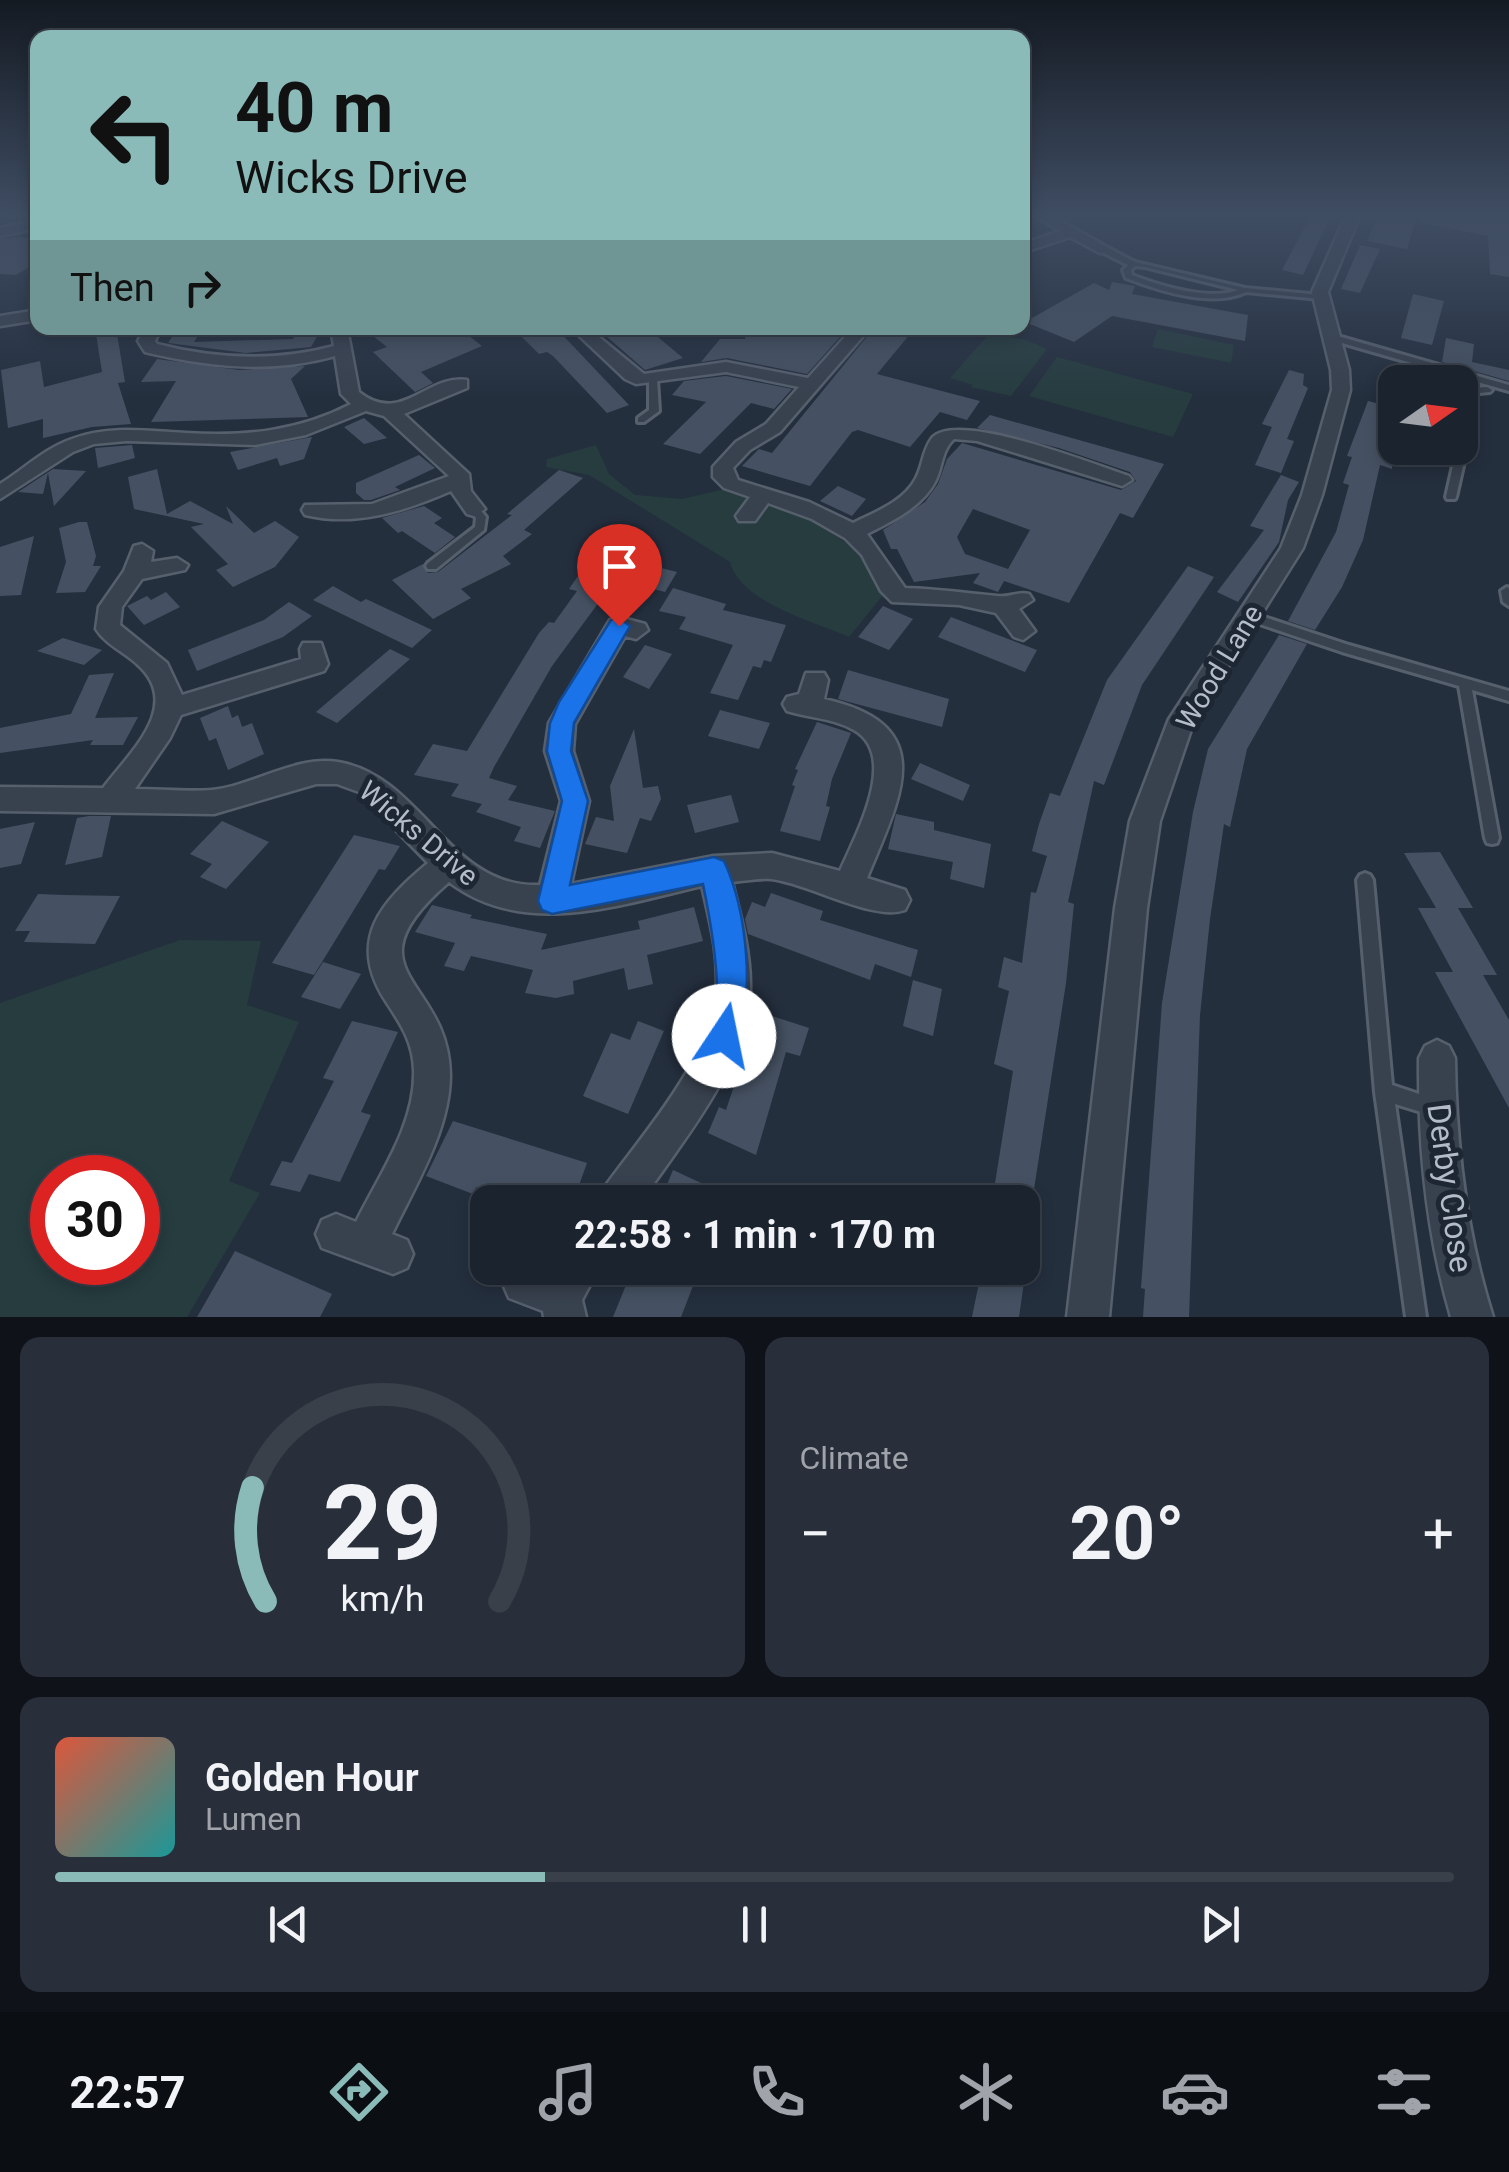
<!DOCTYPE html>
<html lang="en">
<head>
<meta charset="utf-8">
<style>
	:root { --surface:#1b232e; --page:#282f3a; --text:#f1f3f6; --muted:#a0a4aa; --line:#39404a; --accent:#8bbbb9 }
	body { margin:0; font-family:Roboto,sans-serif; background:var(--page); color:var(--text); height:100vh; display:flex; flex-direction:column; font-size:38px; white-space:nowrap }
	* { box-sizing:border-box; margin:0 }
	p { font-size:32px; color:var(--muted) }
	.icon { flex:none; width:55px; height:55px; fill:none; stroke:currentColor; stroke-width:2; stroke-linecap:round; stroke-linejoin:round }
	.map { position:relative; height:1317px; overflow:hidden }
	.panel { display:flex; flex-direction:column; gap:20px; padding:20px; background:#0f1319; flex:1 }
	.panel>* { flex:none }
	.banner { position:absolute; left:30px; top:30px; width:1000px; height:305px; border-radius:20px; box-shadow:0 5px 15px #0003,0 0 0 2px var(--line); background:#8bbbb9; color:#111; overflow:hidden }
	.needle { width:65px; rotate:76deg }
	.buttons { position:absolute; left:1378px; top:365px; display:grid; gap:20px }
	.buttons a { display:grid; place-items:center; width:100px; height:100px; border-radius:20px; background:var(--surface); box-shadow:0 5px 15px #0003,0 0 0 2px var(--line); font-size:50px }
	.speed { position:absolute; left:30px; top:1155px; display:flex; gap:20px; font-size:50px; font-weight:700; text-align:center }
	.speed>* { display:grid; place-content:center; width:130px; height:130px; border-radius:50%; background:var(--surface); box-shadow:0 5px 15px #0003,0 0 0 2px var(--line); line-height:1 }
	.speed .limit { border:15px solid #d22; background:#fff; color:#111 }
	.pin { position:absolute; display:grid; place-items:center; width:85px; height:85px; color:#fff; margin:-102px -42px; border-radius:50% 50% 50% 0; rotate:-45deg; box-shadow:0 0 10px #0007 }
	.pin .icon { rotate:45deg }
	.me { position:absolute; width:110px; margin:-55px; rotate:11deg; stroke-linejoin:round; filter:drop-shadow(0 0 8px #0008) }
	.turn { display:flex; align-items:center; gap:35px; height:210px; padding:0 40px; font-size:45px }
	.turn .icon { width:130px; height:130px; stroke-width:2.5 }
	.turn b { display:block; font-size:70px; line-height:85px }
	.then { display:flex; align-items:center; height:95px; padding:0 40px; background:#0003; gap:20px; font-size:38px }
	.big { font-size:75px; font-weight:700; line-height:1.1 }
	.panel .card { flex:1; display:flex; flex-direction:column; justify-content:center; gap:15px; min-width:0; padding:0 35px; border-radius:20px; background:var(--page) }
	.panel .dial { align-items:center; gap:0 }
	.dial svg { height:260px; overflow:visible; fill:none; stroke:var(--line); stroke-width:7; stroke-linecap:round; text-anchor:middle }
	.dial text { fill:var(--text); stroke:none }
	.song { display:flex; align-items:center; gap:30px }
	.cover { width:120px; height:120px; border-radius:15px; background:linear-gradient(135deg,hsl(10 70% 55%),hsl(180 70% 35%)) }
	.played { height:10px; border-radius:5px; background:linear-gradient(90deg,var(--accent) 35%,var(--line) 35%) }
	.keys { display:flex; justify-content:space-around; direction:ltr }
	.heat { display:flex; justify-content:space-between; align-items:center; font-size:55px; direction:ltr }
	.panel .tiles { flex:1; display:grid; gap:20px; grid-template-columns:1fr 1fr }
	.card:last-child { grid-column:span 2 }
	.trip { position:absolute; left:470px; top:1185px; width:570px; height:100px; border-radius:20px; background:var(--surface); box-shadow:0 5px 15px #0003,0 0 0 2px var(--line); font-weight:700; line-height:100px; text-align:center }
	.tabs { display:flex; height:160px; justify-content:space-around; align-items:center; background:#0b0e12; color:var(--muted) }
	.tabs .icon { width:70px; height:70px }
	.tabs .on { color:var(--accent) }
	.tabs b { font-size:45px; color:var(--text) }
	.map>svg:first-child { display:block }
	.green { fill:#263c3f; fill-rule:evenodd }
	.building { fill:#455162; fill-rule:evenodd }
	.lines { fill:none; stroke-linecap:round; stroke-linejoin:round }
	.lane-casing { stroke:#565f6c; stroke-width:6 }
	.street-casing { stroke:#565f6c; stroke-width:5 }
	.lane { fill:#38414e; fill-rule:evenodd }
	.street { fill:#38414e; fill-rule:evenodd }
	.route { fill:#1a73e8; stroke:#114b97; stroke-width:2.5 }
	.labels { text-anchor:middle; stroke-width:10; stroke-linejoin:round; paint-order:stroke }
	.street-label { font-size:28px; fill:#b4bcc9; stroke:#1d2633 }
	.near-street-label { font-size:32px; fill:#b4bcc9; stroke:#1d2633 }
</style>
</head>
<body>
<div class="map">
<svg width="1509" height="1317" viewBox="0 0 1509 1317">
	<rect width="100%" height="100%" fill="#242f3e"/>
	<g class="green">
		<path d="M1158 329 1234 345 1231 363 1152 347Z"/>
		<path d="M990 333 1026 340 1047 349 1011 396 971 387 973 385 950 378Z"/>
		<path d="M1057 357 1193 394 1173 437 1029 396Z"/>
		<path d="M596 445 609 474 635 495 682 499 725 489 804 515 860 552 883 595 849 637C814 622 740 602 730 562L589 475 546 467 547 459Z"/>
		<path d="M180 940 261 941 247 1005 299 1022 229 1181 260 1193 187 1317H0V1003ZM52 1178H138V1262H52Z"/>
	</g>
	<g class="building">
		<path d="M1312 213H1332L1303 275 1282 270Z"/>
		<path d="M1379 213H1417L1407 249 1367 241Z"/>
		<path d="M1423 213H1509V277L1490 274 1488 236 1422 223Z"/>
		<path d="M15 237 38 238V262L16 275 0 274V239Z"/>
		<path d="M1360 245 1380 249 1360 293 1341 289Z"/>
		<path d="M1112 282 1135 286 1132 294 1248 315 1245 341 1112 316 1074 342 1025 322 1094 283 1109 290Z"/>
		<path d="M1413 294 1444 301 1432 345 1401 338Z"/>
		<path d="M95 328H116L125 382 118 383 131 424 92 427 43 438V419L8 428 1 370 40 361 44 387 102 372Z"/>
		<path d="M178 328H203L194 342 293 339 298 330H321L311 347 246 353 168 343Z"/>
		<path d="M363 328H459L482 346 421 372 433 383 415 392 373 352 387 347Z"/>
		<path d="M541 328H556L629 405 607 413 553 356 547 352 539 354 520 335Z"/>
		<path d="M597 328H647L683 358 645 370Z"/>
		<path d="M746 328H848L807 374 727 358 701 362 720 339H745Z"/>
		<path d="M874 328H915L877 374 980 401 967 420 940 412 910 447 858 430 852 432 810 486 742 466 759 449 772 453Z"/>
		<path d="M1446 338 1474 344 1472 362 1509 370V381L1442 362Z"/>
		<path d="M157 359 239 370 305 366 291 379 308 417 151 422 176 381 141 382Z"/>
		<path d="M1289 370 1304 374 1303 385 1308 388 1287 439 1294 441 1281 473 1255 465 1272 427 1262 424Z"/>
		<path d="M726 376 792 389 774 409 751 403 700 454 663 444 706 402 672 395 684 381Z"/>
		<path d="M1368 401 1395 408 1392 469 1380 465 1363 540 1342 587 1315 630 1288 621 1336 532 1349 485 1343 483 1352 457 1347 456Z"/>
		<path d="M990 415 1164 464 1133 518 1120 513 1069 603 1004 581 998 592 973 583 980 573 914 582 897 549H891L883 530 925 502 938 484 947 459 962 443 1121 490 1136 481 1130 472 1059 448 977 428ZM973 509 1030 530 1008 569 965 554 957 537Z"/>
		<path d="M364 418 387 438 364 444 344 427Z"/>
		<path d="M312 437 304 459 280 466 277 458 238 470 230 452Z"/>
		<path d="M132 445 135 458 98 468 95 448Z"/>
		<path d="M419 455 435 468 395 487 400 490 371 500H364L356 493V483Z"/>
		<path d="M53 469 86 471 54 506 48 473 43 494 18 492Z"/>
		<path d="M157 469 167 514 190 501 233 524 226 506 254 533 275 521 299 537 275 567 233 587 216 570 228 564 191 527 204 524 134 509 128 477Z"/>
		<path d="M559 470 583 478 524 530 532 534 503 556 511 564 461 589 471 598 433 619 392 580 423 564 428 573 438 572 512 515 507 514Z"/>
		<path d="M1281 475 1299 482 1288 500 1279 542 1238 602 1217 592 1264 530 1250 526Z"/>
		<path d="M838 486 866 499 852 516 820 501Z"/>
		<path d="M424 506 442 518 434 523 455 537 435 553 402 531 398 533 382 518Z"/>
		<path d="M79 522H87L96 556 93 566H101L85 592 56 593 66 562 59 528Z"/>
		<path d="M34 536 21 595 0 596V547Z"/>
		<path d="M602 541 636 549 629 560 677 572 665 592 616 579 552 666 494 767 489 778 517 786 508 800 555 811 540 848 514 841 521 827 476 812 482 804 451 796 459 784 414 775 433 744 467 751 539 633 549 622 554 623 577 591 569 589Z"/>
		<path d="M1188 566 1214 577 1142 685 1104 785 1094 781 1068 902 1074 904 1066 983 1032 1202H992L1013 1071 994 1064 1009 991 998 987 1004 957 1022 963 1031 892 1036 893 1047 856 1032 851 1039 824 1050 793 1060 796 1107 680Z"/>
		<path d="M333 586 361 602 366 599 432 630 412 648 313 600Z"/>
		<path d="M673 588 726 604 723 610 786 625 771 662 764 660 761 668 753 666 738 700 710 693 733 645 679 629 686 617 659 611Z"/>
		<path d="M166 592 180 607 144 625 127 606 147 596 151 600Z"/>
		<path d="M289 602 312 616 283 637 197 671 188 650 264 620Z"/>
		<path d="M883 606 913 619 889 650 858 637Z"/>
		<path d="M951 617 1037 650 1025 672 938 637Z"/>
		<path d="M1279 635 1307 644 1247 749 1230 827 1224 824 1210 919 1200 1015 1189 1317H1143L1145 1289 1141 1288 1162 1003 1193 812 1208 749Z"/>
		<path d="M63 638 102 650 84 665 37 651Z"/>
		<path d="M645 645 672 654 649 689 623 677Z"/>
		<path d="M390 649 410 659 337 723 316 712Z"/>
		<path d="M848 670 949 699 942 727 838 699Z"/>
		<path d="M114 673 95 718 138 717 123 745H90L93 740 0 753V728L71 714 89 675Z"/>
		<path d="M228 706 232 718 238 715 242 727 252 723 264 754 228 770 216 738 209 741 200 718Z"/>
		<path d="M720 710 770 723 759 749 708 736Z"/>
		<path d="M817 722 851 733 832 779 826 806 830 807 820 841 780 831 795 786 792 785 798 770 795 769Z"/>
		<path d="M634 729 643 788 658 786 661 799 651 821 640 818 627 853 585 844 596 817 614 821 610 786Z"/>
		<path d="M920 763 970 785 963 801 911 779Z"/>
		<path d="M731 795 739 822 695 833 687 805Z"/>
		<path d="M896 814 934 822V830L991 844 984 888 950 879 953 862 888 849Z"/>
		<path d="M89 816H111L102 857 65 865 77 818Z"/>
		<path d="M222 821 269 842 226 889 200 877 212 864 190 854Z"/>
		<path d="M35 822 21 864 0 868V829Z"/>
		<path d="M354 835 400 846 385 870 379 869 314 975 272 963Z"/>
		<path d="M1440 852 1473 908H1458L1497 975H1483L1509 1020V1108L1435 972H1453L1418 908H1436L1404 853Z"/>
		<path d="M771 893 823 911 820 920 918 950 911 977 875 964 870 980 748 934 745 919 752 902 765 907Z"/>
		<path d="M38 894 64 895 120 896 95 944 24 942 30 931H15Z"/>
		<path d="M432 905 472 915 470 918 547 934 541 950 640 929 638 921 694 907 703 941 647 955 653 984 628 990 624 968 573 981 574 994 556 998 525 993 533 970 471 956 464 971 444 966 455 943 415 932Z"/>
		<path d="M323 962 361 974 340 1009 301 997Z"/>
		<path d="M913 980 942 989 933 1036 903 1026Z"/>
		<path d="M763 1013 809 1028 800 1056 786 1052 756 1155 708 1133 719 1107 726 1110 749 1041 752 1043Z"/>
		<path d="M352 1021 398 1032 361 1112 371 1115 340 1182 309 1174 300 1192 270 1185 282 1161 292 1163 334 1081 323 1078Z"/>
		<path d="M638 1021 664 1031 628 1114 583 1096 611 1033 630 1040Z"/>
		<path d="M453 1121 587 1163 573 1202H544L523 1195 520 1201 476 1187 473 1194 426 1176Z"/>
		<path d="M673 1170 701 1183 693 1202H660Z"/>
		<path d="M235 1251 332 1294 320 1317H197Z"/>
		<path d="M633 1268H700L681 1317H613Z"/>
		<path d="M982 1268H1026L1019 1317H972Z"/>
	</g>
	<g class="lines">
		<g class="lane-casing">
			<g id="lane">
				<path d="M1102 248H1108L1135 262 1245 288 1320 295 1324 297 1320 299 1246 292C1212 308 1160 291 1126 278L1123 270 1128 265 1102 252ZM1135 266 1145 267 1238 290C1208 301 1161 286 1132 275L1131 270Z"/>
				<path d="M1328 335H1334L1509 385V391L1328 339Z"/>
				<path d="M653 376 657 379 659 411 644 422H638V418L649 410V379Z"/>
				<path d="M1487 387 1492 390 1490 392 1468 394 1471 431 1456 497 1455 499H1447L1446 497 1457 448H1460V389Z"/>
				<path d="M474 506 478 507 486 517 484 530 436 569H428L426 566 428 563 475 527 476 518 469 509Z"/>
				<path d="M1507 587 1509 588V606L1503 602 1501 591Z"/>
				<path d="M1249 612 1349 645 1509 691V701L1472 690 1499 838 1497 843 1492 844 1487 843 1485 838 1459 686 1342 652 1245 619 1243 616 1245 613Z"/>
				<path d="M1365 873 1370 875 1373 880 1392 1085 1440 1101 1443 1107 1440 1113 1434 1116 1395 1104 1426 1317H1406L1375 1092 1357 880 1360 875Z"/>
			</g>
		</g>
		<g class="street-casing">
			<g id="street">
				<path d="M1030 213H1048L1112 250 1100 253 1070 237 1022 253V244L1060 231Z"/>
				<path d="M1347 213H1361L1328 292 1349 370 1350 390 1322 495 1303 548 1194 721 1160 821 1147 908 1109 1317H1067L1115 908 1130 821 1169 719 1281 548 1302 495 1332 390 1331 370 1312 292Z"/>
				<path d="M38 220V228L0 236V228Z"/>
				<path d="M38 310V320L0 326V316Z"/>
				<path d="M145 328H161L155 341 157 344C216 359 275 362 334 346L331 328H347L359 392C402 426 426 374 467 380V388L404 414 469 474 471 491 485 509 474 516 467 514 451 491C405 511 356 527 305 515L302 510 305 505 372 504 449 476 384 416 366 411 306 435 255 445 127 441 94 444 73 452 0 499V484C24 469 45 448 72 439 109 425 147 431 186 433 244 437 299 431 351 404L341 394 335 356C271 374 208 367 145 352L138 341Z"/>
				<path d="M571 328H588L644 374 726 362 808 378 853 328H870L780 432 750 450 733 468 738 480 809 502 853 523C873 513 903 502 915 480 923 467 922 451 932 438 957 410 1093 464 1129 476L1132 480 1122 486 977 441 954 439C941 451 943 467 935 482 921 508 892 521 867 534L905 588C937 589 966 593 997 596 1009 598 1017 591 1029 594L1033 600 1019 609 1035 631 1023 640 1014 637 996 613 959 605 892 602 881 591 862 555 845 538 812 519 768 503 755 521H739L736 516 750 497 724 488 713 477V467L736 442 766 424 799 387 726 372 636 384 625 379Z"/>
				<path d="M142 544 153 551 151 562 177 558 188 565 185 570 142 579 122 607 120 625 167 663 182 695 301 659 300 649 303 643H321L328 664 324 671 181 715 170 738 135 789C160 789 187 792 212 790 253 786 296 755 338 762 423 776 448 889 540 885L561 801 545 751 549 723 610 620 619 617 645 624 648 630 636 639 625 636 575 724 573 751 589 801 571 884 714 856 772 853 840 871C855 836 900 756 854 730 833 718 809 718 787 711L783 704 787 697 799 694 806 673H824L828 680 824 699C942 725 900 797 867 878L905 890 910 900 905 910C874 922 808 883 771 879 759 878 745 881 732 882 741 917 751 954 750 990 746 1068 682 1141 641 1202H599L604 1188C643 1134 708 1062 716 994 720 958 710 921 702 886 619 905 524 939 449 882 343 974 449 977 450 1075 450 1130 415 1186 392 1234L407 1240 413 1254 407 1268 393 1274 322 1248 316 1234 322 1220 336 1214 356 1222C379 1175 416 1124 414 1070 413 1041 400 1023 385 1000 347 940 381 902 428 863L359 792 337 784H316L214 814 0 811V787L103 788C130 752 184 705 137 664 124 652 105 644 96 629L99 607 124 571 134 546Z"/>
				<path d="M1437 1040 1449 1046 1455 1058C1456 1147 1466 1232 1493 1317H1451C1426 1232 1418 1146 1419 1058L1425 1046Z"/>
				<path d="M513 1268H535L552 1273 556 1268H599L582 1300 586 1317H544L543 1311 509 1298 503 1284Z"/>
			</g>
		</g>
		<use href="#lane" class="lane"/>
		<use href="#street" class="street"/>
	</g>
	<linearGradient id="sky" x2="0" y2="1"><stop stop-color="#141a22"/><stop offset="0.54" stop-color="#3f4d63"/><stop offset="1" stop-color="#3f4d63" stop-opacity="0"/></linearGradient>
	<rect width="1509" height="398" fill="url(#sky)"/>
	<path class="route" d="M619 618 630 626 574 723 571 751 588 801 570 885 714 857 724 861C747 911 756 996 735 1047L724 1051 712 1047C704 1026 718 1007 717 986 716 951 710 918 703 884L552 914 542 910 538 901 562 801 547 751 550 723 559 702 611 620Z"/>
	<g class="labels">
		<g class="street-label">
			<text transform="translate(1219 667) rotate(-59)" y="10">Wood Lane</text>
			<text transform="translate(419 833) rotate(40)" y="10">Wicks Drive</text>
		</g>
		<g class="near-street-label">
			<text transform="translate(1450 1188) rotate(82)" y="11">Derby Close</text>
		</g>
	</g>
</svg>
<div class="buttons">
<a><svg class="needle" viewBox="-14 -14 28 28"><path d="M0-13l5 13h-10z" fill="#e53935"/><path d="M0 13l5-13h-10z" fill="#a0a4aa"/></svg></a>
</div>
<div class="speed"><div class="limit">30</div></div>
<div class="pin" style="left:619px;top:626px;background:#d93025"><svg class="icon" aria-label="arrive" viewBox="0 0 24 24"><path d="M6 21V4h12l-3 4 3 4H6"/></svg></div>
<svg class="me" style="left:724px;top:1036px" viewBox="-20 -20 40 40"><circle r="19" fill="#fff"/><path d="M0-13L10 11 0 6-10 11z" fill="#1a73e8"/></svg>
<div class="trip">22:58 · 1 min · 170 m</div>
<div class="banner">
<div class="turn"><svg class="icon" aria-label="left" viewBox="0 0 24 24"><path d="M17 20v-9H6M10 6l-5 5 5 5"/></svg><div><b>40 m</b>Wicks Drive</div></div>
<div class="then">Then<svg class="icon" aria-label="right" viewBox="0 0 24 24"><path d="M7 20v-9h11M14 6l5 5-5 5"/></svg></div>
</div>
</div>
<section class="panel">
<div class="tiles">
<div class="card dial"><svg viewBox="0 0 100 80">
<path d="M14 69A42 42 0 1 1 86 69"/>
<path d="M14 69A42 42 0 0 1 10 34" stroke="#8bbbb9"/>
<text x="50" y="56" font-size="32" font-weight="700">29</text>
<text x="50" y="72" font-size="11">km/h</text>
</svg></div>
<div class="card"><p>Climate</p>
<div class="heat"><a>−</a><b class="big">20°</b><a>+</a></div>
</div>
<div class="card">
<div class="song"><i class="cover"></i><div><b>Golden Hour</b><p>Lumen</p></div></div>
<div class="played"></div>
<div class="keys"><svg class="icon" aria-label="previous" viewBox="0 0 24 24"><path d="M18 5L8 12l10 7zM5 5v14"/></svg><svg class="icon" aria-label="pause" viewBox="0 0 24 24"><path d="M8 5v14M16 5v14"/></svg><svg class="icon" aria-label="next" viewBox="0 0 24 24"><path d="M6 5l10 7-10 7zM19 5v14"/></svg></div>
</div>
</div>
</section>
<nav class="tabs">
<b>22:57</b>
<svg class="icon on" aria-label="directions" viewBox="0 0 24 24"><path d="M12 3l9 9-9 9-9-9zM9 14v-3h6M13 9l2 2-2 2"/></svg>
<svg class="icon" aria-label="music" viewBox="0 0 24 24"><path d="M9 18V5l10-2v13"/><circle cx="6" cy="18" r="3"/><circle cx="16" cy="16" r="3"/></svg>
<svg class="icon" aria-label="phone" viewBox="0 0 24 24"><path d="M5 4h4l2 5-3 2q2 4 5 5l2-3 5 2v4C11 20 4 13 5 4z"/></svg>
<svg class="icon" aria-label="climate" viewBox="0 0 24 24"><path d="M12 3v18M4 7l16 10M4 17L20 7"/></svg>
<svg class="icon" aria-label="car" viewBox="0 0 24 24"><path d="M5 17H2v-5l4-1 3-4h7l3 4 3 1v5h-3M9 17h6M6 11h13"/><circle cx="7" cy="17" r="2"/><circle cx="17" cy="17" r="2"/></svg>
<svg class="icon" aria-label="filters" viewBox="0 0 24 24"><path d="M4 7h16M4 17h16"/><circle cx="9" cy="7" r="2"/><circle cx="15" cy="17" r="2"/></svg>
</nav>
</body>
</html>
